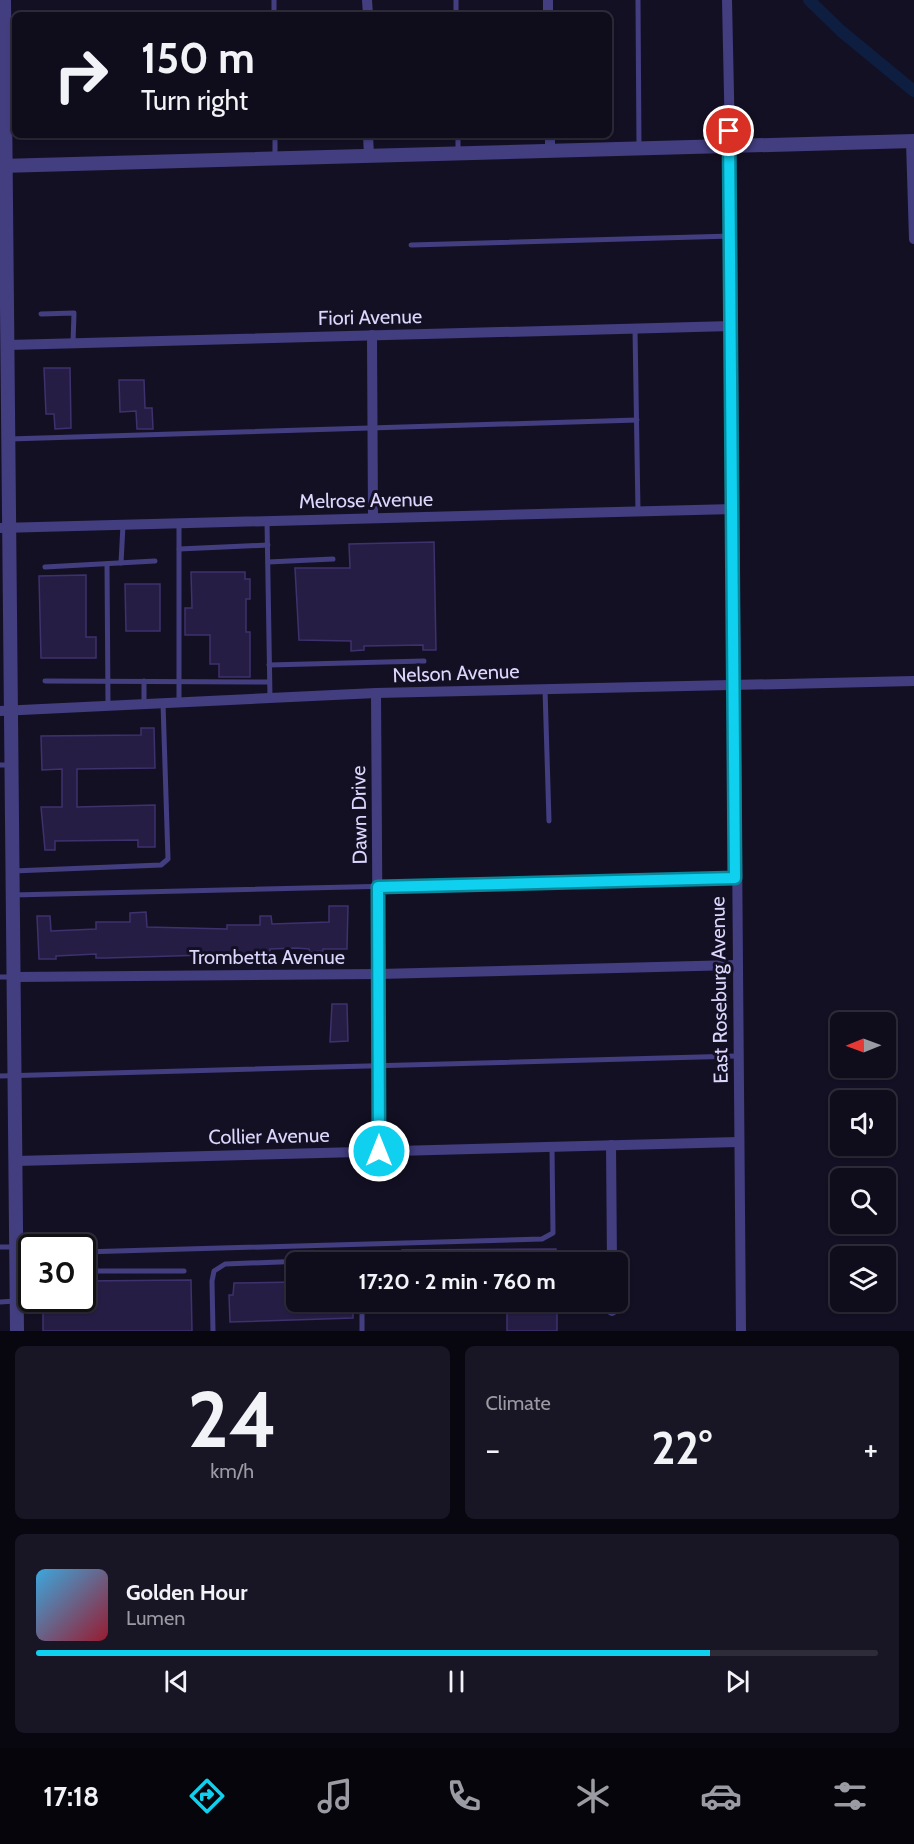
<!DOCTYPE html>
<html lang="en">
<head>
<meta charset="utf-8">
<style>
	:root { --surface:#0f0c1b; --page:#181524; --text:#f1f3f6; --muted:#9b9ba3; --line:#2f2c3a; --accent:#0fd1ef }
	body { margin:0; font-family:Cabin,sans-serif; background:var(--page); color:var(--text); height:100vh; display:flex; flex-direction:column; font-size:22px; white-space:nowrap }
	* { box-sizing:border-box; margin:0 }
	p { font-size:20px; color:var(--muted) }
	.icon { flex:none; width:33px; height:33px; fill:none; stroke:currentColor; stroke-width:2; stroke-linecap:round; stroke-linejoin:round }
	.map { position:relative; height:1331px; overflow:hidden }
	.side { display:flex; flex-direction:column; gap:15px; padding:15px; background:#08070f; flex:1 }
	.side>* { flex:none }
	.top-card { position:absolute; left:12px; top:12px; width:600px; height:126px; border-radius:9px; box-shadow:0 2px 4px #0004,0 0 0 2px var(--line); background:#0f0c1b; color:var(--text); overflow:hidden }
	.needle { width:39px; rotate:269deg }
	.fabs { position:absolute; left:830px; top:1012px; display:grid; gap:12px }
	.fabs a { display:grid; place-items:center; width:66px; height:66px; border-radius:9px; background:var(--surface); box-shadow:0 2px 4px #0004,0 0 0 2px var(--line); font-size:30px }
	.speed { position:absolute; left:18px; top:1234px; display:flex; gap:12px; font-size:30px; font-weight:700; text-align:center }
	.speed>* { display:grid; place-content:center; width:78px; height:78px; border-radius:50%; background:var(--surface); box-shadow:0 2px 4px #0004,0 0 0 2px var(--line); line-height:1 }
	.speed .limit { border:3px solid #111; border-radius:9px; background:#fff; color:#111 }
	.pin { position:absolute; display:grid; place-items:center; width:51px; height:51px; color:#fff; margin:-26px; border:3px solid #fff; border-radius:50%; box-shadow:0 2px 6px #0007 }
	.me { position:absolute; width:66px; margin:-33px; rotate:0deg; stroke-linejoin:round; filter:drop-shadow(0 0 4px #0008) }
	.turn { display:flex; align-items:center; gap:21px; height:126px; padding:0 30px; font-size:27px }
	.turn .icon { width:78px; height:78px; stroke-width:2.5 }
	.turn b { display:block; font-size:42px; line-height:51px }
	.big { font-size:45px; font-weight:700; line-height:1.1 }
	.side .card { flex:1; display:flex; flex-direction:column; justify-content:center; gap:9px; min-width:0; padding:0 21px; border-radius:9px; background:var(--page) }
	.side .dial { align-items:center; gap:0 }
	.dial b { font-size:78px; line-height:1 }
	.song { display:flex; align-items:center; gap:18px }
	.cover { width:72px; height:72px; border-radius:9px; background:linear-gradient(135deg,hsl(200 70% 55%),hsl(350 70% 35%)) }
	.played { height:6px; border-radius:3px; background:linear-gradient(90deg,var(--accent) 80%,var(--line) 80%) }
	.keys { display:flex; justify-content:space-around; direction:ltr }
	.heat { display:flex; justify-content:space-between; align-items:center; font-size:33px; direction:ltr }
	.side .tiles { flex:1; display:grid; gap:15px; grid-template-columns:1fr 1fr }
	.card:last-child { grid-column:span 2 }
	.trip { position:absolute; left:286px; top:1252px; width:342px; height:60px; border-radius:9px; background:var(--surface); box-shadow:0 2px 4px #0004,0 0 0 2px var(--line); font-weight:700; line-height:60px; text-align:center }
	.dock { display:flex; height:96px; justify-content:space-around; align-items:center; background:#06050b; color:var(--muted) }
	.dock .icon { width:42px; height:42px }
	.dock .on { color:var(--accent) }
	.dock b { font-size:27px; color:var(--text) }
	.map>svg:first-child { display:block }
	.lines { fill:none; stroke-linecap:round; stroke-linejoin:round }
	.canal { stroke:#0d1e40; stroke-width:12 }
	.building { fill:#261d44; stroke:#3f316e; stroke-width:1.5 }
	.service { stroke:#433e80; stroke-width:5 }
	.minor { stroke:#433e80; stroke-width:10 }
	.tertiary { stroke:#433e80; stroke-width:14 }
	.route-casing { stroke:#0a889b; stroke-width:15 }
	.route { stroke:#0fd1ef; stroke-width:10 }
	.labels { text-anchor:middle; stroke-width:6; stroke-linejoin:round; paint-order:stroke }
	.street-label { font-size:20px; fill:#dbd6fc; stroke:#141024 }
</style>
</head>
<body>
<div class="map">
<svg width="914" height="1331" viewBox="0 0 914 1331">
	<rect width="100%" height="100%" fill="#141024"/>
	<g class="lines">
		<path class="canal" d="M809 0 841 31 914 91"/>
	</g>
	<g class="building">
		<path d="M44 368H70L71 428 55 429 54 414H46Z"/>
		<path d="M119 380H144L145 408H152L153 429H137L136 411 120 412Z"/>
		<path d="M434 542 436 650H423V645L364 646V650L351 651V641L299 640 295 568H350L349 544Z"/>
		<path d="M191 572H245V579H250V599H246V632H250V677H219V664H210V635H185V608H192Z"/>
		<path d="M86 575V637H96V658H41L39 576Z"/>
		<path d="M125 584H160V631H126Z"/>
		<path d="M141 728H154L155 768 77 769V807L155 805V847H138V840L55 841V850H45L41 807H62V769L42 770 41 736 141 735Z"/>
		<path d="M329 906H348L347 949H323V951L310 952 309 949 296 948 270 949V953L106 958H96V954L56 956V959H39L37 916H50L51 931 96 929V922H130V913L146 912 147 927 227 929V925H260V916H271L272 924 329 922Z"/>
		<path d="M332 1004H347L348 1041 330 1042Z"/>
		<path d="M556 1249 557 1263H402V1250Z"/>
		<path d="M191 1280 192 1331H43V1299H82V1281Z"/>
		<path d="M297 1282V1302H353V1318L230 1322 229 1295H233L234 1283Z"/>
		<path d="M402 1302H557V1331H507V1312H402Z"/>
	</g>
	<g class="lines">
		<g class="service">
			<path d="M274 0V15"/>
			<path d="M456 0V15"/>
			<path d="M638 0 639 148"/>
			<path d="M275 135V157"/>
			<path d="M458 135V152"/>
			<path d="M411 245 732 236"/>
			<path d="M41 314 74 313 73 343"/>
			<path d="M635 329 638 512"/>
			<path d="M9 439 637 420"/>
			<path d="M267 521 270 698"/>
			<path d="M179 524V702"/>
			<path d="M179 549 268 545"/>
			<path d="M268 562 333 559"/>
			<path d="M121 563 123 525"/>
			<path d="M107 564 108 705"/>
			<path d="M45 567 155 561"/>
			<path d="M269 665 424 661"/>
			<path d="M45 681 269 682"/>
			<path d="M144 681V704"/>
			<path d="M545 689 549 821"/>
			<path d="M0 765H10"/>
			<path d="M13 871 161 865 168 859 163 703"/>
			<path d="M13 895 735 878"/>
			<path d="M0 977H13"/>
			<path d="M0 1076 737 1056"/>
			<path d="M0 1247H15"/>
			<path d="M82 1252 542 1239 553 1233 552 1147"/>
			<path d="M18 1254H32"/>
			<path d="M82 1271H184"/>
			<path d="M18 1272H32"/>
			<path d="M0 1302 16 1301"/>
			<path d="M362 1302V1331"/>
			<path d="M213 1331 212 1281 214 1271 225 1264 356 1259 359 1263"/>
		</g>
		<g class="minor">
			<path d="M367 0 368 15"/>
			<path d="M548 0V15"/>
			<path d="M727 0 732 236 741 1331"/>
			<path d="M368 135 369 156"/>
			<path d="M550 135V151"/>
			<path d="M911 141 914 239"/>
			<path d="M372 335 373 518"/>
			<path d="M8 345 732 326"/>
			<path d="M0 528 734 509"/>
			<path d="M376 693 379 1151"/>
			<path d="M0 711 376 693 914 681"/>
			<path d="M15 977 379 974 736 965"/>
			<path d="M611 1145 612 1263"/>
			<path d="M16 1161 738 1142"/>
			<path d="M612 1302V1311"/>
		</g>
		<g class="tertiary">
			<path d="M4 0 17 1331"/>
			<path d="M0 166 914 141"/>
		</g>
	</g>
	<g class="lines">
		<g class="route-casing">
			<path id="route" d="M379 1151 378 887 735 878 729 131"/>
		</g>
		<use href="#route" class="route"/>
	</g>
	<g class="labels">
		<g class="street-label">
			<text transform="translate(370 317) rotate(-1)" y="7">Fiori Avenue</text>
			<text transform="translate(366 500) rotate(-1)" y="7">Melrose Avenue</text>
			<text transform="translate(456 673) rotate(-2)" y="7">Nelson Avenue</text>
			<text transform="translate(359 815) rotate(-91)" y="7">Dawn Drive</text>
			<text x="267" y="964">Trombetta Avenue</text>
			<text transform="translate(719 990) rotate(-91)" y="7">East Roseburg Avenue</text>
			<text transform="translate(269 1136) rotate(-1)" y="7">Collier Avenue</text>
		</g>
	</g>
</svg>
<div class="fabs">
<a><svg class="needle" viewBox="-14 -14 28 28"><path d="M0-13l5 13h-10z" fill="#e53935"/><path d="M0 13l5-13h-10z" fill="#9b9ba3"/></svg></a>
<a><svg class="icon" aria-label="sound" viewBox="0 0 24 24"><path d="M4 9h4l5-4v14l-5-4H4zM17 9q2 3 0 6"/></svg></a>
<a><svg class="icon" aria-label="search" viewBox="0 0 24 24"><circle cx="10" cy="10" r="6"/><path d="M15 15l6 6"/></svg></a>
<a><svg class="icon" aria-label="layers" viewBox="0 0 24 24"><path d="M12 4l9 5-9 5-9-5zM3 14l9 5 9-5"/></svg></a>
</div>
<div class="speed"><div class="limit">30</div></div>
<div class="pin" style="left:729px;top:131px;background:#d93025"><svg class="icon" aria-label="arrive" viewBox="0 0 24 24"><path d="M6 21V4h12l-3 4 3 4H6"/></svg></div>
<svg class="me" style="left:379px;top:1151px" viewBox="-20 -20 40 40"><circle r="17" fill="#0fd1ef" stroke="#fff" stroke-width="3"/><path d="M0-11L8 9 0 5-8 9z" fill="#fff"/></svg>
<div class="trip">17:20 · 2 min · 760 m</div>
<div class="top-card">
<div class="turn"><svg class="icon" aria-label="right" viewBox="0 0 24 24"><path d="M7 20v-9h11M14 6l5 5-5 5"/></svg><div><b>150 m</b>Turn right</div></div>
</div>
</div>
<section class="side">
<div class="tiles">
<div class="card dial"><b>24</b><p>km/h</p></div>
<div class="card"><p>Climate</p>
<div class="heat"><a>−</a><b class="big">22°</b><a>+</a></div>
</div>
<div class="card">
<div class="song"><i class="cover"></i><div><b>Golden Hour</b><p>Lumen</p></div></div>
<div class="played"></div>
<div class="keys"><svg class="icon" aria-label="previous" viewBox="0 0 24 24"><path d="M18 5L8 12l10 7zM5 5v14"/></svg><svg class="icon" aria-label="pause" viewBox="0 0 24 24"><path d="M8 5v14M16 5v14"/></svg><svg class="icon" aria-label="next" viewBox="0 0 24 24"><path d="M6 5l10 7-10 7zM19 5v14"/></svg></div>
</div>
</div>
</section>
<nav class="dock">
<b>17:18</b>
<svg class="icon on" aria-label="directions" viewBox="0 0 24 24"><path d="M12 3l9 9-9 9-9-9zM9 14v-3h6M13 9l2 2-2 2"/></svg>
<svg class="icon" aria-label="music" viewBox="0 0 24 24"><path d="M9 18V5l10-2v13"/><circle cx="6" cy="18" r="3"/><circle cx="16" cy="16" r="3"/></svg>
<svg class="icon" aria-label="phone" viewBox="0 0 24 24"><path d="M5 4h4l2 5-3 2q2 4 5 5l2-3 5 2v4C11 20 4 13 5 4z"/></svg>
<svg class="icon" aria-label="climate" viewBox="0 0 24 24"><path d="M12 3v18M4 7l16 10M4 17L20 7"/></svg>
<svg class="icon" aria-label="car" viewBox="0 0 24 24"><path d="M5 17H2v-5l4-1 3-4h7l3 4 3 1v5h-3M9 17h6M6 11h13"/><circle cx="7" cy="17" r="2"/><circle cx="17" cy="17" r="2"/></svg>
<svg class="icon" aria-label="filters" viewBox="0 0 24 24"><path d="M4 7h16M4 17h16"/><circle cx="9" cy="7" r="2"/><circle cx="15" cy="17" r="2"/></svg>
</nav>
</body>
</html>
